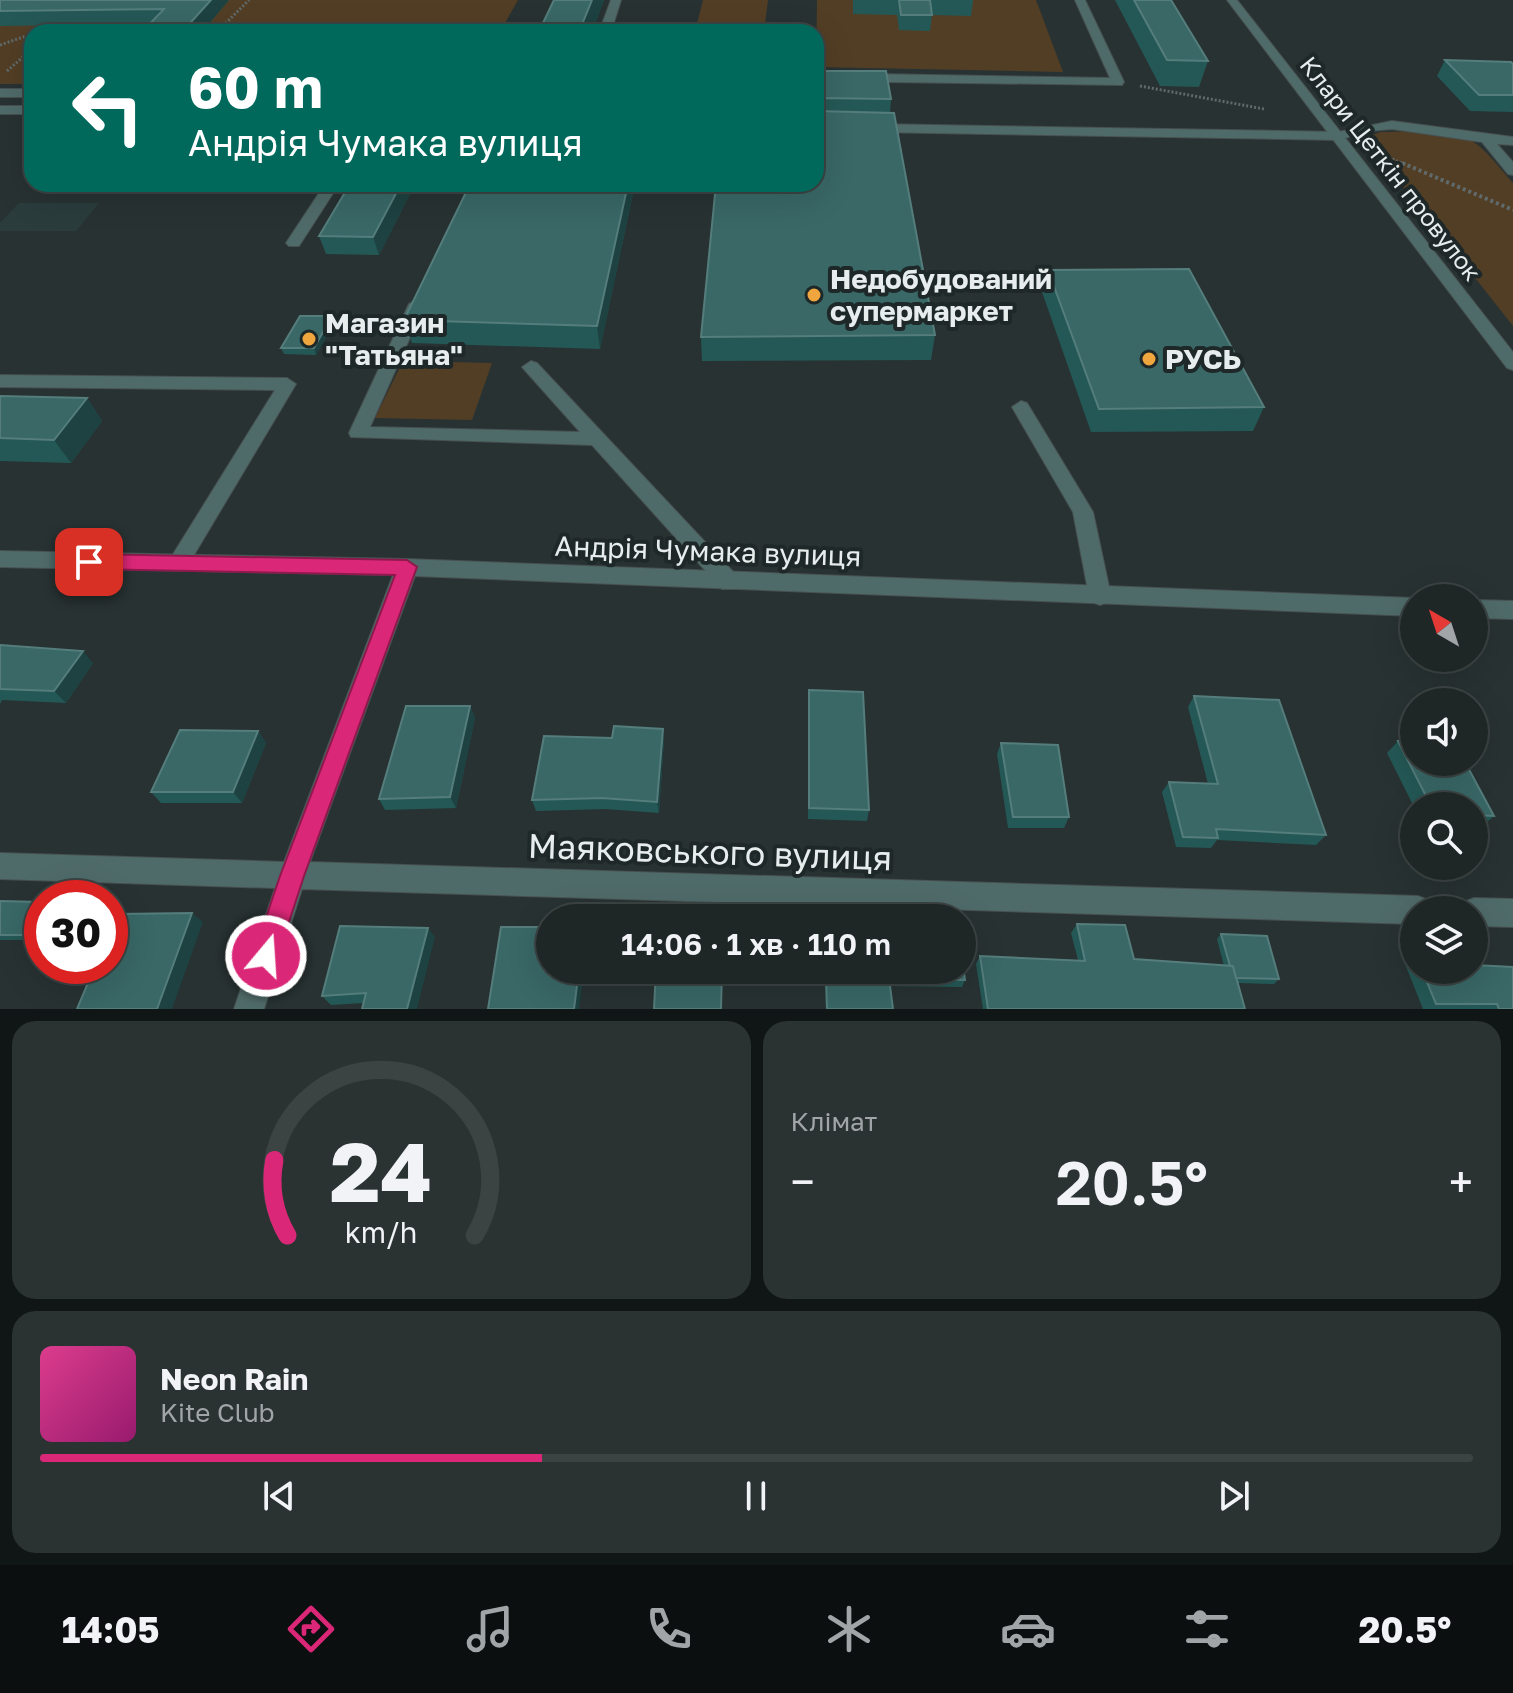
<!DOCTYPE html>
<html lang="uk">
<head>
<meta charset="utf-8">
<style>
	:root { --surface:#1e2626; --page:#2b3232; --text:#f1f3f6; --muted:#a1a5a7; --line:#3c4343; --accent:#db2777 }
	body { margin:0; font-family:"Golos Text",sans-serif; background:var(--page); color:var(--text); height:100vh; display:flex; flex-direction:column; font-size:30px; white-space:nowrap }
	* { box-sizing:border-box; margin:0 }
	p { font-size:26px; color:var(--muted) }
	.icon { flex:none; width:44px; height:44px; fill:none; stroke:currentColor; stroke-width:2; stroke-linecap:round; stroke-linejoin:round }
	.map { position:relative; height:1009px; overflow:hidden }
	.drawer { display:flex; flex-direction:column; gap:12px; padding:12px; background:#101515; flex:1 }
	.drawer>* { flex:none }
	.guide { position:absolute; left:24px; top:24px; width:800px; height:168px; border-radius:24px; box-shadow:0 8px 32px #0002,0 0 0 2px var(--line); background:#00695c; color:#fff; overflow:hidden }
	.needle { width:52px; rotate:321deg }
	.fabs { position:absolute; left:1400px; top:584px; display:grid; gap:16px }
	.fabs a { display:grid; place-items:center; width:88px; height:88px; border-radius:50%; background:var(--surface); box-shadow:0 8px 32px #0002,0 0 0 2px var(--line); font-size:40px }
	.speed { position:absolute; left:24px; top:880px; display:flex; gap:16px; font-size:40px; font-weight:700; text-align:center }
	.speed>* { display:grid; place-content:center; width:104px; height:104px; border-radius:50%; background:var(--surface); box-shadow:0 8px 32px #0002,0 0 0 2px var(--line); line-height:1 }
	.speed .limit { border:12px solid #d22; background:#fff; color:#111 }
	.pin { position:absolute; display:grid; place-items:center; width:68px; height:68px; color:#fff; margin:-34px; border-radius:16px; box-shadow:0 4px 12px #0006 }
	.me { position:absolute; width:88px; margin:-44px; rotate:18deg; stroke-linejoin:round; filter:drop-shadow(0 0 6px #0008) }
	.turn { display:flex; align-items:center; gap:28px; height:168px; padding:0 32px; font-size:36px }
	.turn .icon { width:104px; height:104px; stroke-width:2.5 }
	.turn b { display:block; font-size:56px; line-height:68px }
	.big { font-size:60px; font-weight:600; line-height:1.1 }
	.drawer .tile { flex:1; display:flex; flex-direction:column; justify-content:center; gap:12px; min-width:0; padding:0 28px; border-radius:24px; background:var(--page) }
	.drawer .dial { align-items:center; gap:0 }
	.dial svg { height:208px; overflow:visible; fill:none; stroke:var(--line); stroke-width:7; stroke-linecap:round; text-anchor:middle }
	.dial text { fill:var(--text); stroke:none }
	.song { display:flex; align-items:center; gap:24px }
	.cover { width:96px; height:96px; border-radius:12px; background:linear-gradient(135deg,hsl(330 70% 55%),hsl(320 70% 35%)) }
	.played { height:8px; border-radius:4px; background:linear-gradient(90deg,var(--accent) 35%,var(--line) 35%) }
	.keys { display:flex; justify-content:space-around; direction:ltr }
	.heat { display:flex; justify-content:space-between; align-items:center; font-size:44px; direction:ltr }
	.drawer .tiles { flex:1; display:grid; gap:12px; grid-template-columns:1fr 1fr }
	.tile:last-child { grid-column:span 2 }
	.trip { position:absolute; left:536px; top:904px; width:440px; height:80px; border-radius:40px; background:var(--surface); box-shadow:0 8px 32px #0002,0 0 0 2px var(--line); font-weight:600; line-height:80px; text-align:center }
	.dock { display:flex; height:128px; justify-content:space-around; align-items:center; background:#0c0f0f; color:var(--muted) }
	.dock .icon { width:56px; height:56px }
	.dock .active { color:var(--accent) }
	.dock b { font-size:36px; color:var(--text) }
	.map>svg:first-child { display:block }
	.built { fill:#2a3c3c }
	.green { fill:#523e25 }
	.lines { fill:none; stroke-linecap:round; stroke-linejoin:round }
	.service-casing { stroke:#475050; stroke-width:2 }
	.minor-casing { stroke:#475050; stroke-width:2 }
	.path-far1 { stroke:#616a6a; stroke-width:3; stroke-dasharray:2 2; stroke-linecap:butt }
	.path { stroke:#616a6a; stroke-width:4; stroke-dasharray:3 3; stroke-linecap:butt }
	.service { fill:#4f6b69; fill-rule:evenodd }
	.minor { fill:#4f6b69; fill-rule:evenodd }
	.wall { fill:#245856 }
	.shaded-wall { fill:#1d4241 }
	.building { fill:#396867; stroke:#547d7c; stroke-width:2 }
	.route { fill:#db2777; stroke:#8e194d; stroke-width:2 }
	.poi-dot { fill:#f0a63f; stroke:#1e2828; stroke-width:3 }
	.labels { text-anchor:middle; stroke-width:8; stroke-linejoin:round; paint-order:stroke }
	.far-street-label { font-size:24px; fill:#e7eded; stroke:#1e2828 }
	.poi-label { font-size:28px; font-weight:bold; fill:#e7eded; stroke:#1e2828; text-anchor:start }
	.street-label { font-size:28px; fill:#e7eded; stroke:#1e2828 }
	.near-street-label { font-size:34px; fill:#e7eded; stroke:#1e2828 }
</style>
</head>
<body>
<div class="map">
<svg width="1513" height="1009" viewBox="0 0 1513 1009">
	<rect width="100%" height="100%" fill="#283232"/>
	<path class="built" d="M19 203H99L76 231H0V223Z"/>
	<g class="green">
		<path d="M0 0H518L500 32H32V84H0Z"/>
		<path d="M703 0H768L764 32H695Z"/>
		<path d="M817 0H1036L1063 72 816 67Z"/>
		<path d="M1380 132C1411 132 1454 125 1479 146 1491 156 1502 171 1513 183V326L1369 143 1373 135Z"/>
		<path d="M403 361 492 363 472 420 375 418Z"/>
	</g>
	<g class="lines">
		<g class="service-casing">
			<g id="service">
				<path d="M611 0H621L611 32H599Z"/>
				<path d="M1075 0H1085L1124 82 1122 85 816 81V73L1110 78Z"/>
				<rect x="0" y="89" width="32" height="8"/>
				<rect x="0" y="106" width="32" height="8"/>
				<path d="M1392 121 1513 137V145L1497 144 1513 162V175L1508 174 1482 142 1392 129 1370 131 1338 140 816 131V123L1338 132Z"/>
				<path d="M325 184H339L299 246H289L286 243Z"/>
				<path d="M417 299 425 304 370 427 580 432 522 367 531 361 537 363 738 577 741 583 738 589H722L592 445 351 437 349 433 409 304Z"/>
				<path d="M0 375 287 378 296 384 185 570H171L167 564 275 390 0 387Z"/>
				<path d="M1021 401 1027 403 1093 512 1111 596 1108 602 1100 605 1092 602 1089 596 1073 512 1012 407Z"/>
			</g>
		</g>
		<g class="minor-casing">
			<g id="minor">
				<path d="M1227 0H1237L1513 352V370L1507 368Z"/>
				<path d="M0 551 407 559 1414 598V616L415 576 310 862 1418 896 1428 900 1432 910H1414V924L302 889 264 1009H234L275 888 0 879V853L284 862 393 575 0 567Z"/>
				<path d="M1474 600 1513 601V619L1474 618Z"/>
				<path d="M1474 898 1513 899V927L1474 926V910H1461L1464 902Z"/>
			</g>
		</g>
		<g class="path-far1">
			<path d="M38 32 58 26 70 32"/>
			<path d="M217 32 249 0"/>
			<path d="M0 45 32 34"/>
			<path d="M7 71 32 49"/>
			<path d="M1140 86 1264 109"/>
			<path d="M1385 156 1407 165"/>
		</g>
		<path class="path" d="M1402 163 1513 210"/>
		<use href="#service" class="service"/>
		<use href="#minor" class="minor"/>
	</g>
	<g class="wall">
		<path d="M0 0H229L202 32H142L149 24 0 26Z"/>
		<path d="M554 0H604L592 32H542L541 27Z"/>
		<path d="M853 0H973V1L971 16 932 15 930 31 899 30 897 15 853 14Z"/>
		<path d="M1115 0H1171L1208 61 1199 87 1160 86Z"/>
		<path d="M1445 60 1513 64V112L1470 111 1437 76Z"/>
		<path d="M816 71 891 99 890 113 935 335 931 360 702 361 701 337Z"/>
		<path d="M415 184 379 255 326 254 319 236Z"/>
		<path d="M470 184H635L600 349 412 343 404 320Z"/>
		<path d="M1048 270 1264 407 1253 431 1091 432 1042 292Z"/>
		<path d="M334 323 316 355 284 354 281 348Z"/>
		<path d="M0 396 87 398 102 421 71 463 0 461Z"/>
		<path d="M0 645 93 663 66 703 2 700 0 704Z"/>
		<path d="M809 690 869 810 867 821 808 819Z"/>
		<path d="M1194 696 1326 835 1316 845 1217 840 1211 848 1176 847 1162 792 1169 782 1208 784 1188 707Z"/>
		<path d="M470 706 475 718 456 808 385 810 379 799Z"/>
		<path d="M258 731 266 743 242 803H161L151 792Z"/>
		<path d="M664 740 659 813 605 809 536 811 532 800Z"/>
		<path d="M1398 741 1494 816 1481 827H1474V806H1414V807L1387 753Z"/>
		<path d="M1001 743 1069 817 1064 828H1008L997 754Z"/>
		<path d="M0 901 42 902V932L38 940H0Z"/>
		<path d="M1077 924 1134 959 1224 966 1217 939 1221 934 1279 979 1274 984 1238 983 1245 1009H983L976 964 980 956 1078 960 1071 933Z"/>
		<path d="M435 937 363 1003 331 1005 322 996Z"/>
		<path d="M1409 938H1414V970H1474L1513 1009H1423L1398 946Z"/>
		<path d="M824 970H962L965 980 962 987 890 986 893 1009H826Z"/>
	</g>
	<g class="shaded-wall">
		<path d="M211 0H229L202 32H182Z"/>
		<path d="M592 0H604L592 32H581V27Z"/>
		<path d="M401 184H415L379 255 373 237Z"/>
		<path d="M628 184H635L600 349 597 326Z"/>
		<path d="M332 316 334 323 316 355 314 348Z"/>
		<path d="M87 398 102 421 71 463 54 440Z"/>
		<path d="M83 651 93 663 66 703 54 691Z"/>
		<path d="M470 706 475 718 456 808 450 797Z"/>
		<path d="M663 729 664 740 659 813 657 802Z"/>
		<path d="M258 731 266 743 242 803 233 792Z"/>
		<path d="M115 910 121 915 110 939V920Z"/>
		<path d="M42 912V932L38 940 31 935Z"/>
		<path d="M192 913 203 922 172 1009H157Z"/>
		<path d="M428 928 435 937 417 1009H407Z"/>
		<path d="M579 970H584L579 1009H574Z"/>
	</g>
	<g class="building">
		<path d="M0 0H211L182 32H142L164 9 0 11Z"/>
		<path d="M554 0H592L581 27H541Z"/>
		<path d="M899 0H930L932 15H901Z"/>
		<path d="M1134 0H1171L1208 61 1167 60Z"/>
		<path d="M1445 60 1511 62 1513 64V95H1479Z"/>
		<path d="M816 71H886L891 99 817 98 816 102Z"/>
		<path d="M816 111 894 113 935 335 701 337 716 184H816Z"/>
		<path d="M350 184H401L373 237 319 236Z"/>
		<path d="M470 184H628L597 326 404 320Z"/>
		<path d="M1189 269 1264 407 1099 409 1048 270Z"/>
		<path d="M300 316H332L314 348H281Z"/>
		<path d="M0 396 87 398 54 440 0 438Z"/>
		<path d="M0 645 83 651 54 691 0 689Z"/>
		<path d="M809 690 863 692 869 810 809 808Z"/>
		<path d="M1194 696 1279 700 1326 835 1216 829 1218 838 1183 837 1169 782 1218 784Z"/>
		<path d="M406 706H470L450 797 379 799Z"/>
		<path d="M614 726 663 729 657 802 602 798 532 800 544 736 612 738Z"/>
		<path d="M180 730 258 731 233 792H151Z"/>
		<path d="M1398 741H1414V762H1465L1494 816 1474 815V806H1431Z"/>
		<path d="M1001 743 1058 745 1069 817H1013Z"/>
		<path d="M0 901 42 902V912L31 935H0Z"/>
		<path d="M110 910H115L110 920Z"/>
		<path d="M598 911 632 912V918H597Z"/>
		<path d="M192 913 157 1009H77L95 966H110V929L116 914Z"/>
		<path d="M746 913 799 914V918H746Z"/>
		<path d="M1077 924 1125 925 1134 959 1233 966 1245 1009H988L980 956 1085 961Z"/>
		<path d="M340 926 428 928 407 1009H362L366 993 322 996Z"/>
		<path d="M501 927H550V970H579L574 1009H488Z"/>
		<path d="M1221 934 1267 936 1279 979 1236 978 1233 966H1230Z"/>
		<path d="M1409 938H1414V951Z"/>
		<path d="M962 959 965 980 889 978 893 1009H827L826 970H962Z"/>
		<path d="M1474 965 1513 967V1009H1499L1497 1004H1436L1422 970H1474Z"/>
		<path d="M656 970H722L721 1009H654Z"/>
	</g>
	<path class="route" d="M89 554 407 560 417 567 304 876 275 965 266 969 257 965 253 956 280 876 395 575 89 569 80 562Z"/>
	<g class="poi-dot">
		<circle cx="814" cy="295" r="8"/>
		<circle cx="309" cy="339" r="8"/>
		<circle cx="1149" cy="359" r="8"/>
	</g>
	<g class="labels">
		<g class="far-street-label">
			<text transform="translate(1390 169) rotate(52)" y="8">Клари Цеткін провулок</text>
		</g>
		<g class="poi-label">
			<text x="830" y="289">Недобудований<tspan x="830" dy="32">супермаркет</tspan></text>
			<text x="325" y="333">Магазин<tspan x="325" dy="32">"Татьяна"</tspan></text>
			<text x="1165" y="369">РУСЬ</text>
		</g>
		<g class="street-label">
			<text transform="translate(708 551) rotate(2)" y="10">Андрія Чумака вулиця</text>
		</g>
		<g class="near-street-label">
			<text transform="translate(710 852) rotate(2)" y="12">Маяковського вулиця</text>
		</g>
	</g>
</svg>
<div class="fabs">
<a><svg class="needle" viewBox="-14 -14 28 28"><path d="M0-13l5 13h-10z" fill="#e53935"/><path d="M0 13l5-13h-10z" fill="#a1a5a7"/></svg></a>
<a><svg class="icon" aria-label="sound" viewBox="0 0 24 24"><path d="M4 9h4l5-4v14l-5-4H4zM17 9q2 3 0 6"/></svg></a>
<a><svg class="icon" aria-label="search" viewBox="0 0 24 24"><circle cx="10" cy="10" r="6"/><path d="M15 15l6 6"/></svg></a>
<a><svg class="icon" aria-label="layers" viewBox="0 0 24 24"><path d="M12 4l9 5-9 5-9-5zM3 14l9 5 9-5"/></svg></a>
</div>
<div class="speed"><div class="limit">30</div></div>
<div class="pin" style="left:89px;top:562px;background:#d93025"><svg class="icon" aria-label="arrive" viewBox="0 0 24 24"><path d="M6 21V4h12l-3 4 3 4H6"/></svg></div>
<svg class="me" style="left:266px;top:956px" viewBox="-20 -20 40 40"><circle r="17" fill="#db2777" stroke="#fff" stroke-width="3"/><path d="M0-11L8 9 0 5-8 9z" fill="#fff"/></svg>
<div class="trip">14:06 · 1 хв · 110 m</div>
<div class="guide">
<div class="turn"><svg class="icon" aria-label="left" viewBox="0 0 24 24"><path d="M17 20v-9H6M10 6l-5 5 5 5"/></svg><div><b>60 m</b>Андрія Чумака вулиця</div></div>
</div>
</div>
<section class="drawer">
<div class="tiles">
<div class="tile dial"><svg viewBox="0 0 100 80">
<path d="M14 69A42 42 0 1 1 86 69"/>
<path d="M14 69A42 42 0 0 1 9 40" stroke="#db2777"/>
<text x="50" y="56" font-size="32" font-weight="700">24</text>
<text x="50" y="72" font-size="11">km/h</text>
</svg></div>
<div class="tile"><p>Клімат</p>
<div class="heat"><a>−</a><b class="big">20.5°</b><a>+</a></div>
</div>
<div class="tile">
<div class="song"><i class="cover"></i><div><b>Neon Rain</b><p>Kite Club</p></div></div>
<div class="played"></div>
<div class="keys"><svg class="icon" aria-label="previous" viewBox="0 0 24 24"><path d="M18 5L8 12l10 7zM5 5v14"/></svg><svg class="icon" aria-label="pause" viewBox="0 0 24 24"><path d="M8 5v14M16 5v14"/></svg><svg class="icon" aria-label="next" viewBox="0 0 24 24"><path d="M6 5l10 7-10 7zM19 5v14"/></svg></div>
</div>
</div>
</section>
<nav class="dock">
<b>14:05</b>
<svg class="icon active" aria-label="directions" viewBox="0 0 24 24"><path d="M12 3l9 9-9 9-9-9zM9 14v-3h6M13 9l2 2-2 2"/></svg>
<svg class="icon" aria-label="music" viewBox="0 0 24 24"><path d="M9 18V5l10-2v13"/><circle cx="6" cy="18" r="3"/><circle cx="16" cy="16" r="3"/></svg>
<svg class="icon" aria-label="phone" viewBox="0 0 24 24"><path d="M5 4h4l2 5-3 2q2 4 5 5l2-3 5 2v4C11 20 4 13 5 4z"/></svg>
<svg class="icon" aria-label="climate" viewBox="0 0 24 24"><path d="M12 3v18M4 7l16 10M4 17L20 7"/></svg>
<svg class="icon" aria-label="car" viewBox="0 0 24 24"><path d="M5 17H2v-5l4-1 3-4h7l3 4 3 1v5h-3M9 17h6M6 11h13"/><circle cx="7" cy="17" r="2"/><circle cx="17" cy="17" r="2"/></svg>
<svg class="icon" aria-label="filters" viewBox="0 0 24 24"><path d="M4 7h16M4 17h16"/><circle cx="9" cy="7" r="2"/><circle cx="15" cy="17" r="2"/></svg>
<b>20.5°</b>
</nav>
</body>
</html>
